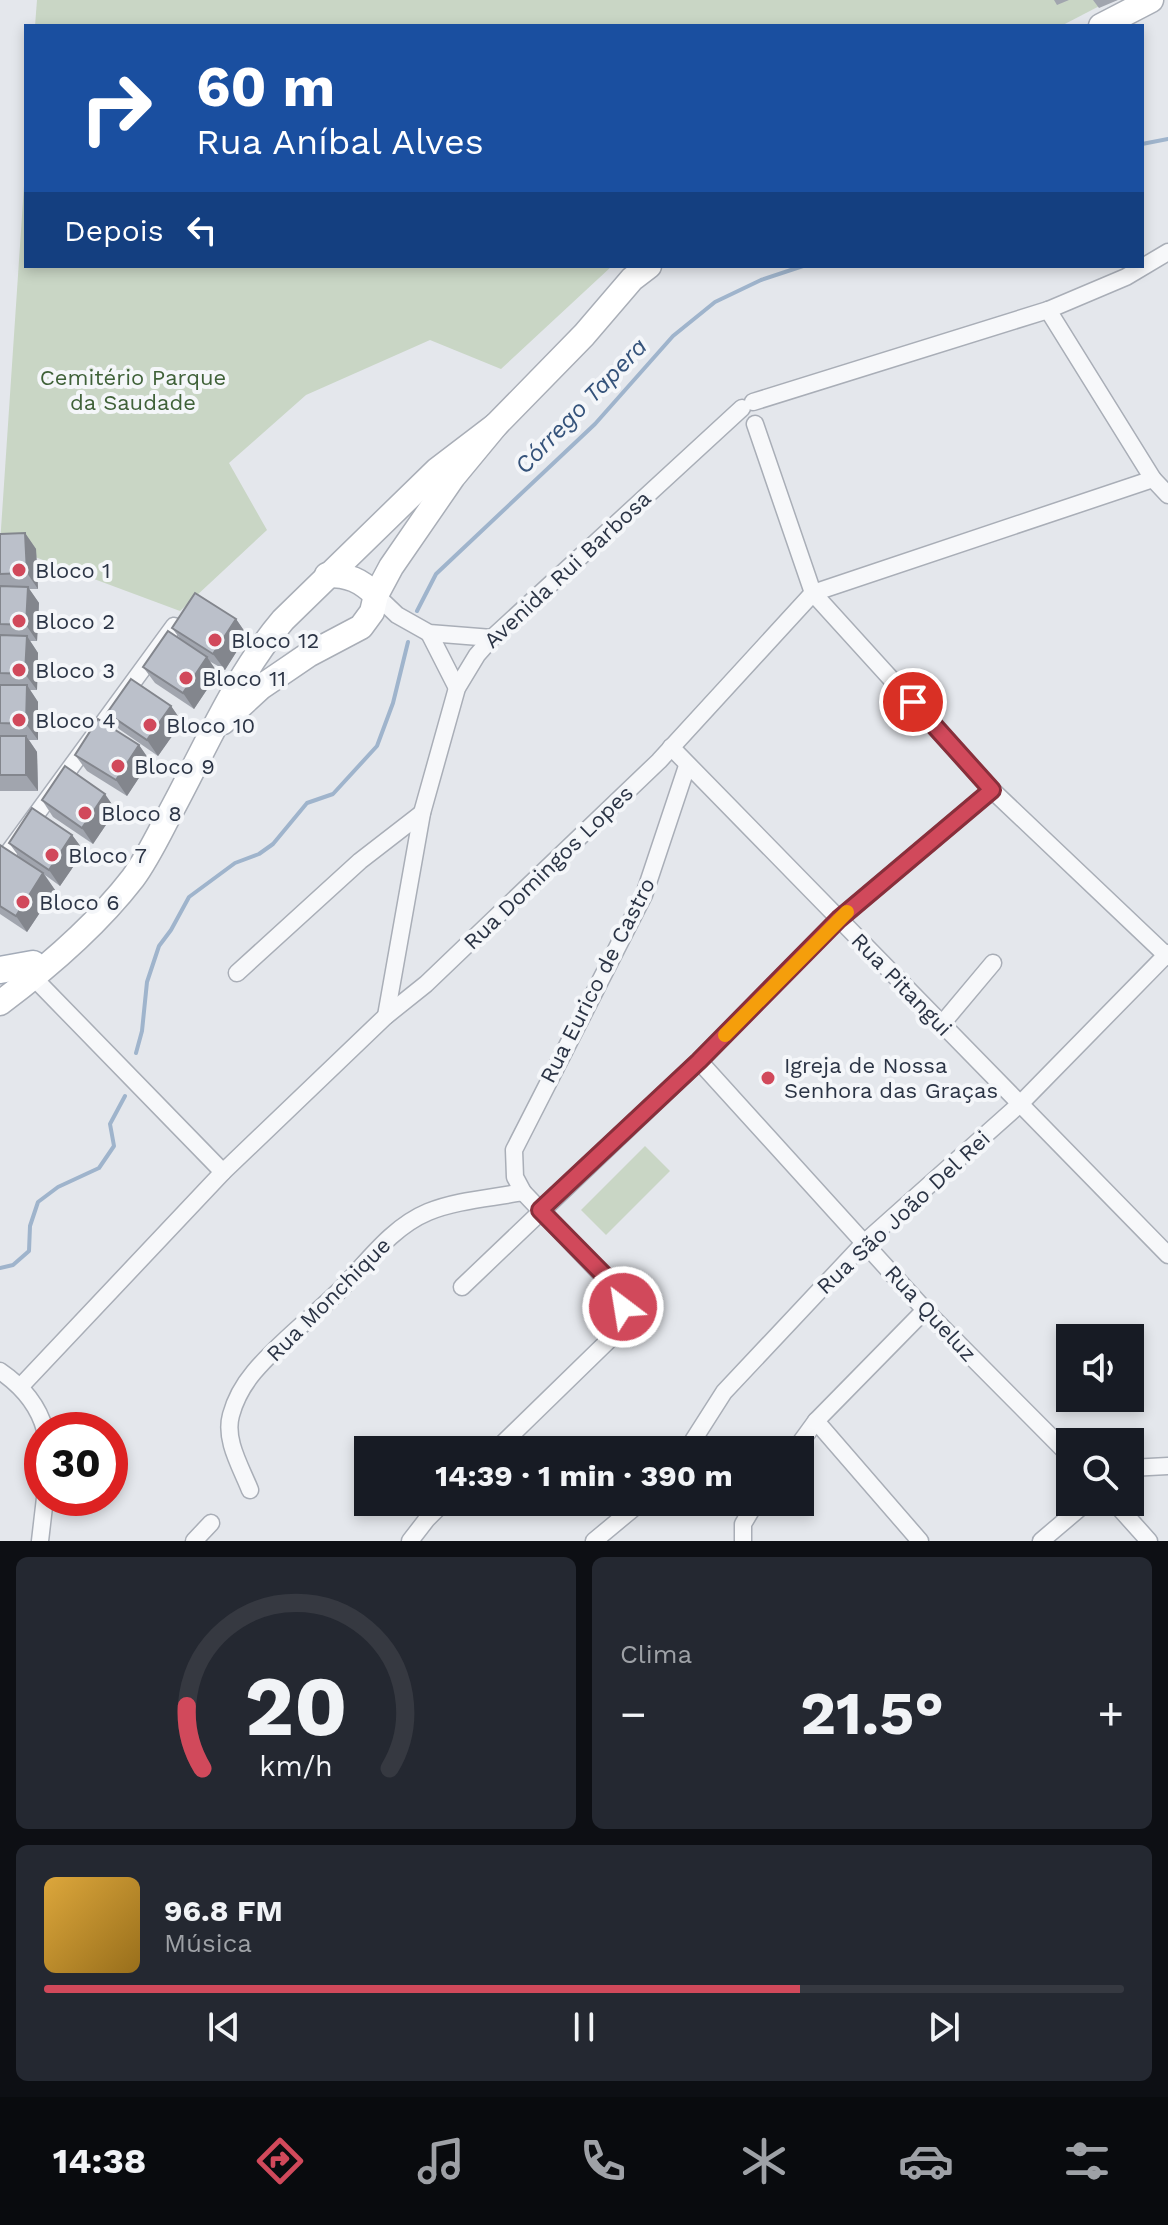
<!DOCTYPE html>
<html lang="pt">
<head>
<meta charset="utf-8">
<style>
	:root { --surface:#171b24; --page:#242831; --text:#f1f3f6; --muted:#9ea1a6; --line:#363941; --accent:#d1495b }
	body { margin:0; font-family:"Work Sans",sans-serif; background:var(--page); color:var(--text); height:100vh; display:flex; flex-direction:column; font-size:30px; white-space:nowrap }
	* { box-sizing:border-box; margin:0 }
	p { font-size:26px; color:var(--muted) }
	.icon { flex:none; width:44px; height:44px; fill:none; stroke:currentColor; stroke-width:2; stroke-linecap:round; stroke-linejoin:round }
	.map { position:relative; height:1541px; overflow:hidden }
	.side { display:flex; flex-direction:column; gap:16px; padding:16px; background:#0d0f14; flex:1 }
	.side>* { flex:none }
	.banner { position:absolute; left:24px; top:24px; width:1120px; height:244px; border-radius:0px; box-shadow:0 4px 12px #0003; background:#1a4fa0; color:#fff; overflow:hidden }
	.buttons { position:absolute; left:1056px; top:1324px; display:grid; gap:16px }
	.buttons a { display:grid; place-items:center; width:88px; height:88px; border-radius:0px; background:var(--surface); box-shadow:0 4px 12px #0003; font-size:40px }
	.speed { position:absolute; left:24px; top:1412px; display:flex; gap:16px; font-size:40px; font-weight:700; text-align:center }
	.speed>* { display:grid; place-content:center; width:104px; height:104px; border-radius:50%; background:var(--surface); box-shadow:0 4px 12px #0003; line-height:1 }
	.speed .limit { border:12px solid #d22; background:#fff; color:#111 }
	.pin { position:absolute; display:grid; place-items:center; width:68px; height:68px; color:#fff; margin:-34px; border:4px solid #fff; border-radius:50%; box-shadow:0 2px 8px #0007 }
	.me { position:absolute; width:88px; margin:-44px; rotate:329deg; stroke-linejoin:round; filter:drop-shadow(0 0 6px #0008) }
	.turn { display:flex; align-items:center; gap:28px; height:168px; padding:0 40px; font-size:36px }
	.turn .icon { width:104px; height:104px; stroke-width:2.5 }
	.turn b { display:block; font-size:56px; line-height:68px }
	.then { display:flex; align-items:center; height:76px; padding:0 40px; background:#0003; gap:16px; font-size:30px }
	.big { font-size:60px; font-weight:700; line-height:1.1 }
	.side .card { flex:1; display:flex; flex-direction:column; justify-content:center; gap:12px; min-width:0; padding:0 28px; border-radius:12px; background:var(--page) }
	.side .dial { align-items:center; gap:0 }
	.dial svg { height:208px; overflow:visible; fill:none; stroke:var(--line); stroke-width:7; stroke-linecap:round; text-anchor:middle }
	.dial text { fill:var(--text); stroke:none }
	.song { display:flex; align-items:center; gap:24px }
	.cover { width:96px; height:96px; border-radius:12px; background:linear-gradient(135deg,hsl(40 70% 55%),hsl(40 70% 35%)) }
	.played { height:8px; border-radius:4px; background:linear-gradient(90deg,var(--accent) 70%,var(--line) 70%) }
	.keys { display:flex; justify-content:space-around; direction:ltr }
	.heat { display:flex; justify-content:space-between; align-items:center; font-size:44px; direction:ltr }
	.side .tiles { flex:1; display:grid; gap:16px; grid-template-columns:1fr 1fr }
	.card:last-child { grid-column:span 2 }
	.trip { position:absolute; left:354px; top:1436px; width:460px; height:80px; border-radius:0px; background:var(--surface); box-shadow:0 4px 12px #0003; font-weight:700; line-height:80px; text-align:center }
	.dock { display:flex; height:128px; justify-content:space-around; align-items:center; background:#090b0e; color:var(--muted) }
	.dock .icon { width:56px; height:56px }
	.dock .selected { color:var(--accent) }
	.dock b { font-size:36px; color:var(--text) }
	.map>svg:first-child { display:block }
	.green { fill:#c9d6c5 }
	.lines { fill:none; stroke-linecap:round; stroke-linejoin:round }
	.stream { stroke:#9fb4cc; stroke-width:4 }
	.minor-casing { stroke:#a9aeb7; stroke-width:19 }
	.secondary-casing { stroke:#a9aeb7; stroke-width:27 }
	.primary-casing { stroke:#a3abb8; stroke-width:29 }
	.minor { stroke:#f7f8fa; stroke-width:16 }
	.secondary { stroke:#fff; stroke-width:24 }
	.primary { stroke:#fff; stroke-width:26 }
	.wall { fill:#a1a5ae }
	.shaded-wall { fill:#83868d }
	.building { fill:#bbc0ca; stroke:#83868d; stroke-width:2 }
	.route-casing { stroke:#882f3b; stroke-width:20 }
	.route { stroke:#d1495b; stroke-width:14 }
	.slow { stroke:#f59e0b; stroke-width:14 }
	.poi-dot { fill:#d1495b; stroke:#f4f6f9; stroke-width:3 }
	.labels { text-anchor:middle; stroke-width:8; stroke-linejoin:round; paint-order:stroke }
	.park-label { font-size:22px; fill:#3f6138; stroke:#f4f6f9 }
	.street-label { font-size:22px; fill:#2b3445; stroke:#f4f6f9 }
	.poi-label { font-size:22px; fill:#2b3445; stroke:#f4f6f9; text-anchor:start }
	.water-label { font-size:24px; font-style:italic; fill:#34527a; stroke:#f4f6f9 }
</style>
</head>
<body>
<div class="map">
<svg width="1168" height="1541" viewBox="0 0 1168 1541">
	<rect width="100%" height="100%" fill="#e4e7ec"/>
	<g class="green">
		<path d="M37 0H1111L1061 26H35Z"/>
		<path d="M26 156V266H612L501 369 430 340 306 395 229 463 267 530 180 611 0 544Z"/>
		<path d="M645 1146 670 1171 606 1235 581 1210Z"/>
	</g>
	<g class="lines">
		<g class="stream">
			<path d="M1142 144 1168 139"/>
			<path d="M417 611 436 574 595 424 673 336 715 302 761 280 803 266"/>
			<path d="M136 1053 142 1031 147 982 159 946 171 930 189 897 235 863 259 854 273 844 307 803 333 794 377 746 393 703 408 642"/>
			<path d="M0 1268 13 1265 29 1251 30 1226 38 1202 58 1187 99 1168 114 1146 110 1124 125 1096"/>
		</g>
		<g class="minor-casing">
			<g id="minor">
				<path d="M1048 310 1153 479 1168 495"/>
				<path d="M753 402 1048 310 1126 277 1168 252"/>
				<path d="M755 424 813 593 992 790 1168 957"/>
				<path d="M376 595 397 615 429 633 492 638"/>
				<path d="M429 633 457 688"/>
				<path d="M671 747 1168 1255"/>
				<path d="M0 864 174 626"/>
				<path d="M237 973 360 861 422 813"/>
				<path d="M34 978 223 1172"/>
				<path d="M386 1016 422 813 457 688 477 655 492 638 742 408"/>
				<path d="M941 1025 993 963"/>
				<path d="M699 1061 925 1310 1070 1456"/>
				<path d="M462 1287 699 1061 839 919 992 790"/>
				<path d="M0 1371C22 1386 38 1404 45 1430"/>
				<path d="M21 1386 223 1172 386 1016 426 984 659 761 813 593 1153 479"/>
				<path d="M816 1421 920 1541"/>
				<path d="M496 1450 610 1339 622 1318 621 1295 523 1192 515 1177 514 1150 644 895 687 766"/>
				<path d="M687 1450 724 1392 865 1242 1021 1103 1168 953"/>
				<path d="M795 1450 816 1421 925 1310"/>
				<path d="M1130 1468 1168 1466"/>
				<path d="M250 1490C241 1467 224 1440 231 1415 235 1400 244 1384 254 1372 280 1341 314 1316 342 1288 368 1261 392 1227 428 1212 457 1200 493 1198 523 1192"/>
				<path d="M1114 1502 1149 1541"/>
				<path d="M40 1541 45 1498"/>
				<path d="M194 1541 211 1523"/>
				<path d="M410 1541 427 1519 444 1502"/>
				<path d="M594 1541 641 1502"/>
				<path d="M743 1541V1524L756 1502"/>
				<path d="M1041 1541 1087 1502"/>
			</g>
		</g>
		<g class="secondary-casing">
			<g id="secondary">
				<path d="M1101 26 1151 0"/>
				<path d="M327 575C349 575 360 580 376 595"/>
				<path d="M223 722 261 687 308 655 361 627 372 612 376 595 391 567 453 477 496 425 584 335 632 279 649 266"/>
				<path d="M0 1003C48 967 96 926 133 878 147 859 158 836 169 815 205 749 234 678 283 620L437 470 496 425"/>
			</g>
		</g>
		<g class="primary-casing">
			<path id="primary" d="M0 970 33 964"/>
		</g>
		<use href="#minor" class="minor"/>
		<use href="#secondary" class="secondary"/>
		<use href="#primary" class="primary"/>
	</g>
	<g class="wall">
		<path d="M1054 0H1069L1057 5Z"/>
		<path d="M1093 0H1118L1099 8Z"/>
		<path d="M25 533 36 549 38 589H29L39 603 37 641H30L38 653 37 690H30L38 702V740H29L37 752 38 791H0V534Z"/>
		<path d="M236 619 247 635 225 670 209 661 218 673 194 709 155 683 143 667 181 640 172 628Z"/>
		<path d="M171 706 182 722 158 756 119 729 107 713Z"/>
		<path d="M139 745 150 761 127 796 87 771 75 755Z"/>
		<path d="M42 800 116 810 93 844 53 817Z"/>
		<path d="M72 835 84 851 60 886 45 875 55 890 27 932 0 914V845L20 858 9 843Z"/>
	</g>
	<g class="shaded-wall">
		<path d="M25 533 36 549 38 589 27 573Z"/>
		<path d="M28 587 39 603 37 641 26 625Z"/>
		<path d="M236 619 247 635 225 670 213 654Z"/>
		<path d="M27 636 38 653 37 690 25 674Z"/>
		<path d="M207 657 218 673 194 709 183 693Z"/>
		<path d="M27 685 38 702V740L26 724Z"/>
		<path d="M171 706 182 722 158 756 147 740Z"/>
		<path d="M26 736 37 752 38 791 26 775Z"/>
		<path d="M139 745 150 761 127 796 116 780Z"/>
		<path d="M105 794 116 810 93 844 82 828Z"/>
		<path d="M72 835 84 851 60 886 49 870Z"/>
		<path d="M43 873 55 890 27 932 16 916Z"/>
	</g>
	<g class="building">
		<path d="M25 533 27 573 0 574V534Z"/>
		<path d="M0 586 28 587 26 625 0 624Z"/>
		<path d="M195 593 236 619 213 654 172 628Z"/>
		<path d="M168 631 207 657 183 693 143 667Z"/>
		<path d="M0 635 27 636 25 674 0 673Z"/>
		<path d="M131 679 171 706 147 740 107 713Z"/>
		<path d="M0 685H27L26 724 0 723Z"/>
		<path d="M98 719 139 745 116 780 75 755Z"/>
		<rect x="0" y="736" width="26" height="39"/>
		<path d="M65 766 105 794 82 828 42 800Z"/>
		<path d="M32 808 72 835 49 870 9 843Z"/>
		<path d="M0 845 43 873 16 916 0 906Z"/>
	</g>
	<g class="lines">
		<g class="route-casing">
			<path id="route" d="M623 1307 621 1295 610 1281 540 1210 699 1061 839 919 992 790 913 702"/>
		</g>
		<use href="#route" class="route"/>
		<path class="slow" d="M725 1035 847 912"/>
	</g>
	<g class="poi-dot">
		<circle cx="19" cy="570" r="8"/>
		<circle cx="19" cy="621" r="8"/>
		<circle cx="215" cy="640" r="8"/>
		<circle cx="19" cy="670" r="8"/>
		<circle cx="186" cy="678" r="8"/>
		<circle cx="19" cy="720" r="8"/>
		<circle cx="150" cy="725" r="8"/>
		<circle cx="118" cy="766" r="8"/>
		<circle cx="85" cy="813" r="8"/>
		<circle cx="52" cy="855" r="8"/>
		<circle cx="23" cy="902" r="8"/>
		<circle cx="768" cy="1078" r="8"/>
	</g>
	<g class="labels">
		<g class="park-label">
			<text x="133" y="385">Cemitério Parque<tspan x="133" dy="25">da Saudade</tspan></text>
		</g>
		<g class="street-label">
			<text transform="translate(567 569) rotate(-43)" y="8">Avenida Rui Barbosa</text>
			<text transform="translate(548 867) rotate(-44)" y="8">Rua Domingos Lopes</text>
			<text transform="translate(597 980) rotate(-63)" y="8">Rua Eurico de Castro</text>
			<text transform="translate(902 984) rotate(46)" y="8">Rua Pitangui</text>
			<text transform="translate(903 1212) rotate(-43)" y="8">Rua São João Del Rei</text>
			<text transform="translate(328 1299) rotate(-45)" y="8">Rua Monchique</text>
			<text transform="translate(931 1313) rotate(47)" y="8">Rua Queluz</text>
		</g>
		<g class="poi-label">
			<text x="35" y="578">Bloco 1</text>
			<text x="35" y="629">Bloco 2</text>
			<text x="231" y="648">Bloco 12</text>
			<text x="35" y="678">Bloco 3</text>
			<text x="202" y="686">Bloco 11</text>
			<text x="35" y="728">Bloco 4</text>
			<text x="166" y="733">Bloco 10</text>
			<text x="134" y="774">Bloco 9</text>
			<text x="101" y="821">Bloco 8</text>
			<text x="68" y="863">Bloco 7</text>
			<text x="39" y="910">Bloco 6</text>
			<text x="784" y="1073">Igreja de Nossa<tspan x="784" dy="25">Senhora das Graças</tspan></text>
		</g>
		<g class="water-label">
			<text transform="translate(581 406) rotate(-46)" y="8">Córrego Tapera</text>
		</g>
	</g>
</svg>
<div class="buttons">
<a><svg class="icon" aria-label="sound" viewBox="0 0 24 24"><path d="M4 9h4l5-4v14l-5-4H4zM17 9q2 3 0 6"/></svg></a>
<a><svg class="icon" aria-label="search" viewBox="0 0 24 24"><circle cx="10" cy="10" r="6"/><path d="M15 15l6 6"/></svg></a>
</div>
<div class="speed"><div class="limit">30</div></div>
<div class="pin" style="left:913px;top:702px;background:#d93025"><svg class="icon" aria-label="arrive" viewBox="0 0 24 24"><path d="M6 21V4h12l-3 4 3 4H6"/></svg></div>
<svg class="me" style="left:623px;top:1307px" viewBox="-20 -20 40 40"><circle r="17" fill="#d1495b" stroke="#fff" stroke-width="3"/><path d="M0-11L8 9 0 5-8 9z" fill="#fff"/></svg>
<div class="trip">14:39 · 1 min · 390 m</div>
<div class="banner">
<div class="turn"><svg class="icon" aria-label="right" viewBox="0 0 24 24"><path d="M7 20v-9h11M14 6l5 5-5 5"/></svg><div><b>60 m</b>Rua Aníbal Alves</div></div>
<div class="then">Depois<svg class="icon" aria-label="left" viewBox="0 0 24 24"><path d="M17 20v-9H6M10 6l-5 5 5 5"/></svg></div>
</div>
</div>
<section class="side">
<div class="tiles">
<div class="card dial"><svg viewBox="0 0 100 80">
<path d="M14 69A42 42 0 1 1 86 69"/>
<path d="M14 69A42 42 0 0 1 8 45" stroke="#d1495b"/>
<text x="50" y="56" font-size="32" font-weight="700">20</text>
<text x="50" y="72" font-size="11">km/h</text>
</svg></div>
<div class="card"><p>Clima</p>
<div class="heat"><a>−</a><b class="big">21.5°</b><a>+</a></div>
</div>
<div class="card">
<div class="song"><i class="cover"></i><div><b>96.8 FM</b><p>Música</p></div></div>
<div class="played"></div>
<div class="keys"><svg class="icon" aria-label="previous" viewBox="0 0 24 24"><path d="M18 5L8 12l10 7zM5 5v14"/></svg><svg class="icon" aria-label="pause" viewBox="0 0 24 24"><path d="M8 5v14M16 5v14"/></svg><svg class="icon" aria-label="next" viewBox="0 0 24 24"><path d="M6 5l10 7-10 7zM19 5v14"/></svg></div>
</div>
</div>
</section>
<nav class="dock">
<b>14:38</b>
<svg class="icon selected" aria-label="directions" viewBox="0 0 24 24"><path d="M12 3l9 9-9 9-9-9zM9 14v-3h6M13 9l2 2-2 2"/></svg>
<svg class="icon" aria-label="music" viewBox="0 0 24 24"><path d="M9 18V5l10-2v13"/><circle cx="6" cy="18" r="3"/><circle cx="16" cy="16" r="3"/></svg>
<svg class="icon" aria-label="phone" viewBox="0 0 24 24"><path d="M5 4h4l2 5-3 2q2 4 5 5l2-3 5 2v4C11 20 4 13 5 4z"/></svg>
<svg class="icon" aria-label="climate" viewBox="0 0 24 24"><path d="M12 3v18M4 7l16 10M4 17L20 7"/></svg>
<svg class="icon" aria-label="car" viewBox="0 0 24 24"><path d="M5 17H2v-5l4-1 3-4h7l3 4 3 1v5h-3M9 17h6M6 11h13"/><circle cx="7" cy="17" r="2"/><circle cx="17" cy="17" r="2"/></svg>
<svg class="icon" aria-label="filters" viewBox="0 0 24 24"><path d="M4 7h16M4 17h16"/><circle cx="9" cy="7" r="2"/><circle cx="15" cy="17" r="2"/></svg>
</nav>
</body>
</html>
